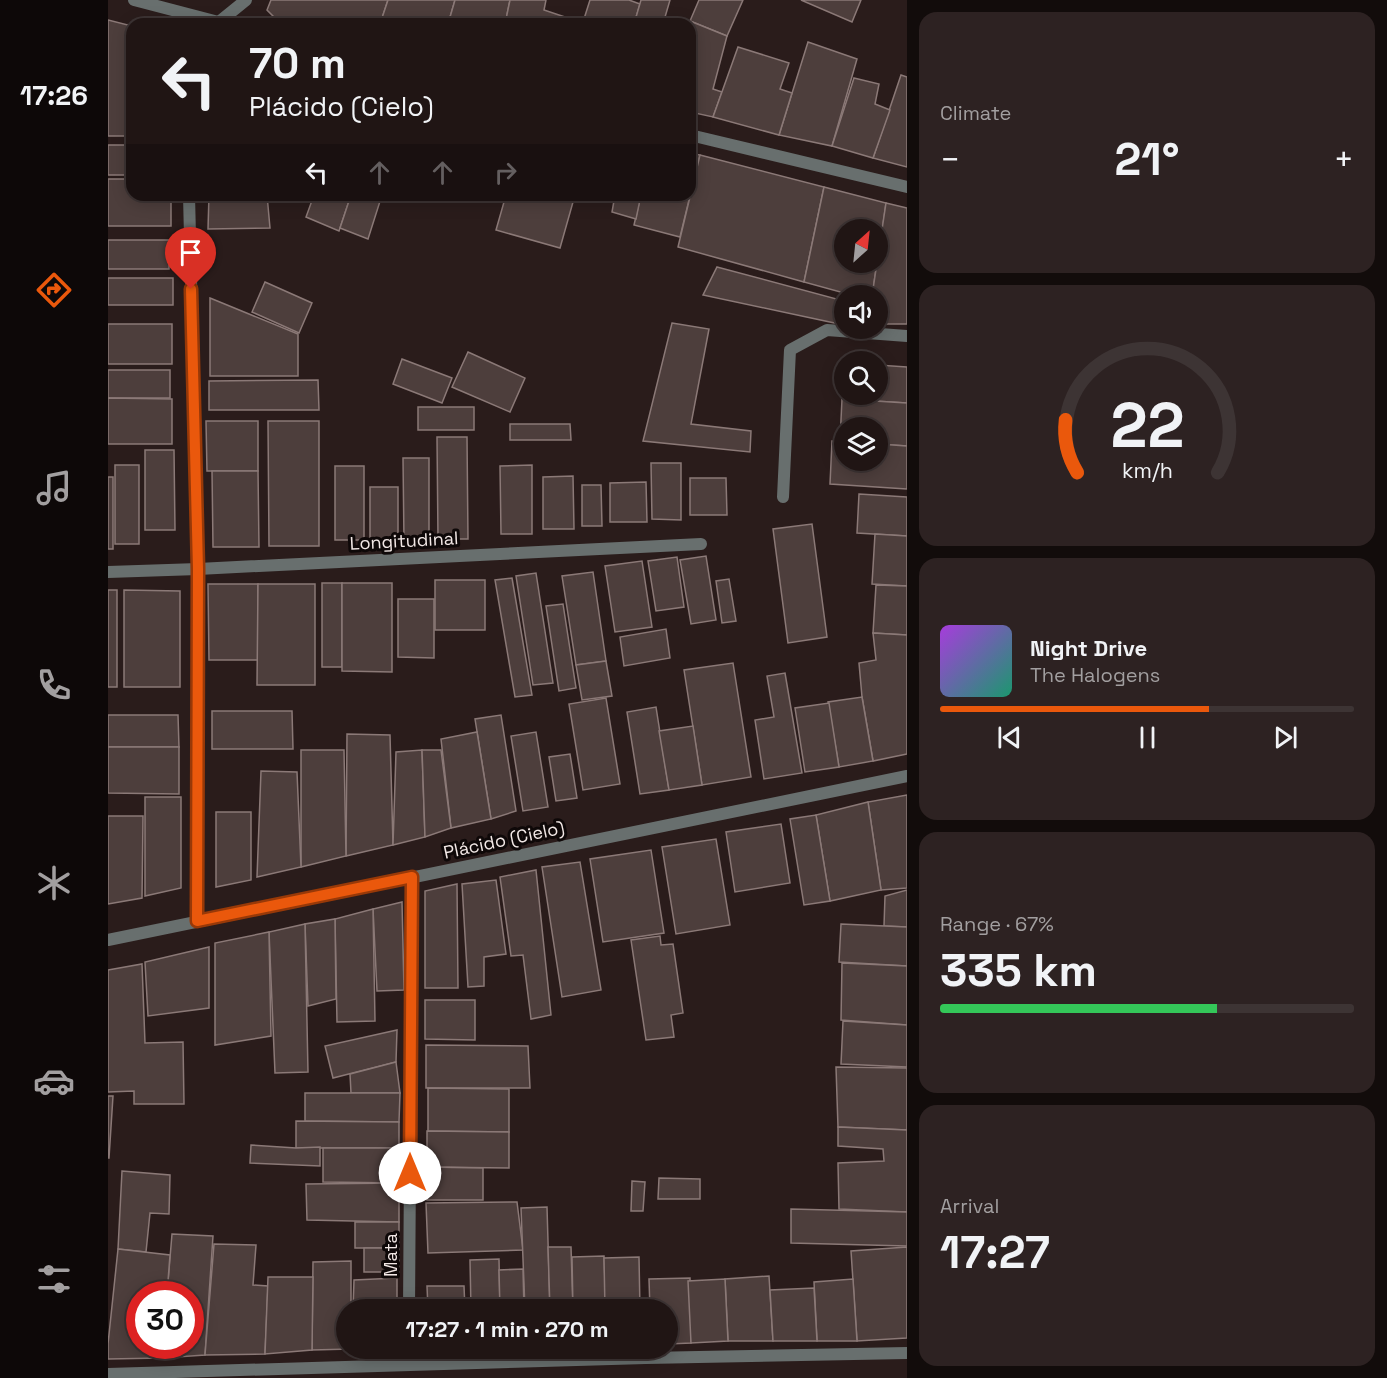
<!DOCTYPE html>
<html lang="en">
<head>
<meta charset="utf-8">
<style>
	:root { --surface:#201514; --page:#2d2222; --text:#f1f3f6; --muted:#a29fa0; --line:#3d3434; --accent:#ea580c }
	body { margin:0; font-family:"Space Grotesk",sans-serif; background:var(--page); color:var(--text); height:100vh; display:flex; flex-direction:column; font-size:22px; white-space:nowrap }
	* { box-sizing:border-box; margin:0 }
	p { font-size:20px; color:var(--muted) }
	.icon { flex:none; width:33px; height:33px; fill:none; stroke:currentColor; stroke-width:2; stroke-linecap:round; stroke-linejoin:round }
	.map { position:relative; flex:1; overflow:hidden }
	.sheet { display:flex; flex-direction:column; gap:12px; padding:12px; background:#120c0b; width:480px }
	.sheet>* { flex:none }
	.hud { position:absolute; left:18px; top:18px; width:570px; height:183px; border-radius:18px; box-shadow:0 3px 15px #0003,0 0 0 2px var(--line); background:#201514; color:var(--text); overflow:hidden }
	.needle { width:39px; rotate:27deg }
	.fabs { position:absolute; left:726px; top:219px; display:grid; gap:12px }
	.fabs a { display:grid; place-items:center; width:54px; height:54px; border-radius:50%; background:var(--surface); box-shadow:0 3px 15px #0003,0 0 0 2px var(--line); font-size:30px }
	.speed { position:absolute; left:18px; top:1281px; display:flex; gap:12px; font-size:30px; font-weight:700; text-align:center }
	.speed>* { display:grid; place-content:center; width:78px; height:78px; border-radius:50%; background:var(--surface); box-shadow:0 3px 15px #0003,0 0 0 2px var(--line); line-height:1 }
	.speed .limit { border:9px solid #d22; background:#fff; color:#111 }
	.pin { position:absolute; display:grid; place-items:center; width:51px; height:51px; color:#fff; margin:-62px -26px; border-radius:50% 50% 50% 0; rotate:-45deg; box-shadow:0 0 6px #0007 }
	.pin .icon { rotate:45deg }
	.me { position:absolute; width:66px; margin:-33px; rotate:0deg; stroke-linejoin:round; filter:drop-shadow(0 0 4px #0008) }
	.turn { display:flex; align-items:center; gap:21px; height:126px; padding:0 24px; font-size:27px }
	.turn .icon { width:78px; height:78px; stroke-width:2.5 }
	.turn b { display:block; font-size:42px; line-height:51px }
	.lanes { display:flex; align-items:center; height:57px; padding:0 24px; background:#0003; justify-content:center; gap:30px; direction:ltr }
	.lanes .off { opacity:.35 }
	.big { font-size:45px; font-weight:800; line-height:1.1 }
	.sheet .card { flex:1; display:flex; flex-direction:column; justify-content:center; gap:9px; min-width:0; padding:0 21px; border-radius:18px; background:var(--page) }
	.sheet .dial { align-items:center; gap:0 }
	.dial svg { height:156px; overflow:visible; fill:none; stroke:var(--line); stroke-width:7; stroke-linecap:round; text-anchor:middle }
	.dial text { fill:var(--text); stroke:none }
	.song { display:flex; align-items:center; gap:18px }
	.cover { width:72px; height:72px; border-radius:9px; background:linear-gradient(135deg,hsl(280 70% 55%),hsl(160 70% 35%)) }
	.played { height:6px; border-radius:3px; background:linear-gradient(90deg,var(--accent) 65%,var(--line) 65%) }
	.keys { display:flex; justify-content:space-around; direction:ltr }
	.heat { display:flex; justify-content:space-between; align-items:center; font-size:33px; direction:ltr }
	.charge { height:9px; border-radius:4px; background:linear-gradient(90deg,#34c759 67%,var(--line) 0) }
	.trip { position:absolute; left:228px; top:1299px; width:342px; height:60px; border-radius:30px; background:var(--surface); box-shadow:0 3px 15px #0003,0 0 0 2px var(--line); font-weight:800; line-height:60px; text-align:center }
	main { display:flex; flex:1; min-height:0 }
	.dock { display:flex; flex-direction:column; width:108px; justify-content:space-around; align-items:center; background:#0d0808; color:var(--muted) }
	.dock .icon { width:42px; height:42px }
	.dock .current { color:var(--accent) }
	.dock b { font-size:27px; color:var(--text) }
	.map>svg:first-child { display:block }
	.building { fill:#4d3e3c; stroke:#8b7977; stroke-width:1.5 }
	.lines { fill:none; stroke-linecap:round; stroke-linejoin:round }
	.service { stroke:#686f6e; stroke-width:12 }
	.minor { stroke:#686f6e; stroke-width:12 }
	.tertiary { stroke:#686f6e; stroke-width:12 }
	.route-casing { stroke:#983908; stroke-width:15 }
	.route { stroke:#ea580c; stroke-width:10 }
	.labels { text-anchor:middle; stroke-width:6; stroke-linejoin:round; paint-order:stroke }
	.street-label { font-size:18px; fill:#f2e8e6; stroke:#0e0808 }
</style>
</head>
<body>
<main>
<nav class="dock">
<b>17:26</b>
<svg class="icon current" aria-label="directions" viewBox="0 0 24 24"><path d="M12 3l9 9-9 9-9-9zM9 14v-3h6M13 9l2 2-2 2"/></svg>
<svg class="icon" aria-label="music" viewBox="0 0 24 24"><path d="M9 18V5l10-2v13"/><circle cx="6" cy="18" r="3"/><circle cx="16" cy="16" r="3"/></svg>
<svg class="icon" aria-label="phone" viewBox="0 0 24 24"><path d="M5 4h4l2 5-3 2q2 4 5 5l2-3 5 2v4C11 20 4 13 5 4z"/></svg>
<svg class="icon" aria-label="climate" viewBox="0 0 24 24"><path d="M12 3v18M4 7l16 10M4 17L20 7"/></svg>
<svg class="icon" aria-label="car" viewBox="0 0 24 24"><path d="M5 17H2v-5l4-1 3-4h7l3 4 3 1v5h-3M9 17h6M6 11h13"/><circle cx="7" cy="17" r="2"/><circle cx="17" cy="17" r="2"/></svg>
<svg class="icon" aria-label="filters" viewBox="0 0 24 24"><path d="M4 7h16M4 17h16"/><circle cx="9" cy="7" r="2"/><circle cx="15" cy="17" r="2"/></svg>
</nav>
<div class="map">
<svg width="799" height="1378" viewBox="0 0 799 1378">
	<rect width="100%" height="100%" fill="#2a1c1b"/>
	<g class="building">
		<path d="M163 0H280L272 24H191L169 20 159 10Z"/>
		<path d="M280 0H347L340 24H272Z"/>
		<path d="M347 0H402L397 24H340Z"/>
		<path d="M402 0H438L436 10 457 17 455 24H397Z"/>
		<path d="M482 0H521L532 4 526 24H455L457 17 475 22Z"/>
		<path d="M533 0H562L555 24H526Z"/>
		<path d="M591 0H635L619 36 582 21Z"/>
		<path d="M693 0H753L744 22Z"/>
		<path d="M0 20 20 25 18 136H0Z"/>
		<path d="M582 21 619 36 605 89 614 92 605 117 582 112 581 24Z"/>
		<path d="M20 25 24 27V63H20Z"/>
		<path d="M700 42 749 59 724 146 671 135Z"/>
		<path d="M630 47 681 63 672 89 684 93 671 135 605 117Z"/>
		<path d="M793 75 799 77V167L765 158Z"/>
		<path d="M746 78 771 84 767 104 782 110 765 158 724 146Z"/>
		<rect x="0" y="145" width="24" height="30"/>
		<path d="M582 153 592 155 572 237 526 225 533 195H582Z"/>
		<path d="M592 155 716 187 696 282 570 247Z"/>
		<path d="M0 179H24V195H63V226H0Z"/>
		<path d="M716 187 778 203 770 260V230H736V262H769L764 296H747L696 282Z"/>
		<path d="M101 195H159L162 228 100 229Z"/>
		<path d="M206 195H243L231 231 198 217Z"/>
		<path d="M243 195H274L260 239 232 228Z"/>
		<path d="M398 195H467L452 248 388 230Z"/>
		<path d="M507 195H533L528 219 504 212Z"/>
		<path d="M778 203 799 208V324H770V296H764Z"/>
		<rect x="0" y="240" width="61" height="29"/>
		<path d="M609 267 736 301V325L595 295Z"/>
		<rect x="0" y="278" width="65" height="27"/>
		<path d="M157 282 204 303 191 333 144 312Z"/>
		<path d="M102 298 190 334V376H102Z"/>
		<path d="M564 323 601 329 583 424 643 431 642 452 535 441Z"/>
		<rect x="0" y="324" width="64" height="40"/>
		<path d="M360 352 417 378 402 412 344 387Z"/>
		<path d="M294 359 344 378 334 403 285 384Z"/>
		<path d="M736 363V394H770V365L799 367V403L734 399Z"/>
		<rect x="0" y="370" width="62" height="28"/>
		<path d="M210 380 211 410H101V381Z"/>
		<path d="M0 398 64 399V444H0Z"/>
		<path d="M734 399 799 403V446L770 444V428H736V442L732 441Z"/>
		<rect x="310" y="407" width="56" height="23"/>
		<path d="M98 421H150V471H99Z"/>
		<path d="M160 421H211V546H161Z"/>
		<path d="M402 424H462L463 440H402Z"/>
		<path d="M329 437H359L360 539H330Z"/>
		<path d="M724 441 736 442V460H770V444L799 446V489L722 484Z"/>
		<path d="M37 450H66L67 530H37Z"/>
		<path d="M295 458H321V542H296Z"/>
		<path d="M543 463H573V520L544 519Z"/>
		<rect x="7" y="465" width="24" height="79"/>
		<path d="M424 465V534H393L392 466Z"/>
		<rect x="227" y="466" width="29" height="74"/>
		<path d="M104 471H150L151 547H105Z"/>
		<path d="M465 476 466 529H435V477Z"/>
		<rect x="0" y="477" width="5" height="72"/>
		<path d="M582 478H618L619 515H582Z"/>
		<path d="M538 482 539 522H502V483Z"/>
		<path d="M474 485H493L494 526H474Z"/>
		<rect x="262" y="487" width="28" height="53"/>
		<path d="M751 494 799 497V536L749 533Z"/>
		<path d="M704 524 719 637 680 643 665 529Z"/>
		<path d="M767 534 799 536V586L764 584Z"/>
		<path d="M598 556 608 620 583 624 572 560Z"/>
		<path d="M569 557 576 607 548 611 540 561Z"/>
		<path d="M534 561 544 627 507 632 497 566Z"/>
		<path d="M485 572 498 661 468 665 454 576Z"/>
		<path d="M428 573 445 683 425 685 408 576Z"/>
		<path d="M404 578 424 695 407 697 387 580Z"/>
		<path d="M621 579 628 621 614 623 608 581Z"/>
		<rect x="327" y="580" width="50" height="50"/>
		<rect x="214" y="583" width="20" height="84"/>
		<path d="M234 583H284V672L234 671Z"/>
		<path d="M100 584H150V660H101Z"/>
		<path d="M150 584H207V685H149Z"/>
		<path d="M768 585 799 586V635L765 633Z"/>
		<rect x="0" y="590" width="9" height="97"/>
		<path d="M16 590 72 591V687H16Z"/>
		<path d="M290 599H326V658L290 657Z"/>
		<path d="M455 604 468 688 451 691 438 606Z"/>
		<path d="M558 629 562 658 516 666 512 637Z"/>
		<path d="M765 633 799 635V754L765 761 754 697 751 663 768 660Z"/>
		<path d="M498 661 504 696 474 700 468 665Z"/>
		<path d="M625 663 643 777 594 785 576 670Z"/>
		<path d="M677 673 694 773 656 779 647 720 666 717 659 676Z"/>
		<path d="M754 697 765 761 731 767 720 702Z"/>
		<path d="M498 698 512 784 475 790 461 704Z"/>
		<path d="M721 703 731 767 697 772 687 708Z"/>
		<path d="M548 707 561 790 532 794 519 712Z"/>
		<path d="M104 711H184L185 749H104Z"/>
		<path d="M0 715H70L71 747H0Z"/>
		<path d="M393 715 408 811 383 819 367 719Z"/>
		<path d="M585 726 594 785 561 790 551 731Z"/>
		<path d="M369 732 383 819 343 828 333 739Z"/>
		<path d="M428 732 440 807 415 811 403 736Z"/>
		<path d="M239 734 282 735 285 845 238 856Z"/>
		<path d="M0 747H71V794L0 793Z"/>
		<path d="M193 750H236L238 856 193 867Z"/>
		<path d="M314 750 317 837 285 845 288 752Z"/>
		<path d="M314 750H333L343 828 317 837Z"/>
		<path d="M462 754 469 798 448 801 441 757Z"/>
		<path d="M153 771 189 772 193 867 149 877Z"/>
		<path d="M799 795V888L773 890 760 802Z"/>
		<path d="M37 797H73V888L37 896Z"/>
		<path d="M760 802 773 890 722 901 708 815Z"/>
		<path d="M108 812H143V880L108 887Z"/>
		<path d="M708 815 722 901 696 905 682 819Z"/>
		<path d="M0 816H35L34 898 0 904Z"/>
		<path d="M673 824 682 883 627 892 618 832Z"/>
		<path d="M608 839 622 925 568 934 554 847Z"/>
		<path d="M543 850 556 933 495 942 482 859Z"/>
		<path d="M472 862 493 990 454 997 434 867Z"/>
		<path d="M428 870 443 1015 423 1019 415 955 403 956 392 877Z"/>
		<path d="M388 880 398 954 376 957V986L360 987 354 884Z"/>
		<path d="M349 884 350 988H317V891Z"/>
		<path d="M799 890V927L776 926 777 896Z"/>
		<path d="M294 902 296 990 269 991 265 909Z"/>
		<path d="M265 909 267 1021 229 1022 227 919Z"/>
		<path d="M227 919 228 999 200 1006 197 924Z"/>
		<path d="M197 924 200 1072 167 1073 161 932Z"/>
		<path d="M733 924 799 927V966L731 962Z"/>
		<path d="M161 932 163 1036 107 1045V943Z"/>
		<path d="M552 936 553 945 565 944 575 1013 563 1015 566 1037 538 1040 523 940Z"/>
		<path d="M101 947V1008L40 1016 37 962Z"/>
		<path d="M734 963 799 966V1025L733 1020Z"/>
		<path d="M34 964 37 1043 75 1042 76 1104H26V1091L0 1092V970Z"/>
		<path d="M317 1000H367V1040L317 1039Z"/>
		<path d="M735 1021 799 1025V1067L733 1064Z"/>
		<path d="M289 1030 288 1062 225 1078 217 1046Z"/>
		<path d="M318 1045 420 1046 422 1088H318Z"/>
		<path d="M288 1062 292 1093H243L242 1074Z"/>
		<path d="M728 1067 799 1068V1130L730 1127Z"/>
		<path d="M320 1088 401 1089V1132L320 1131Z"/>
		<path d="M197 1093H292L291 1122 197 1121Z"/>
		<path d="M0 1096H5L1 1158H0Z"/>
		<path d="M188 1121 291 1122V1148H188Z"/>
		<path d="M730 1127 799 1130V1212L731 1209 730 1163 776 1161 775 1149 730 1146Z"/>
		<path d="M319 1131 401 1132V1168L319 1167Z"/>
		<path d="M143 1145 188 1148 212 1147V1166L142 1163Z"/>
		<path d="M215 1148H291V1183L215 1182Z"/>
		<path d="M319 1167 375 1168V1200H319Z"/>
		<path d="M14 1171 62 1175 61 1214 42 1213 38 1252 10 1249Z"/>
		<path d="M551 1178 592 1179V1199H550Z"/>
		<path d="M524 1181 537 1182 535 1211H523Z"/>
		<path d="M291 1183V1222L199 1220 198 1184Z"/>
		<path d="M409 1202 415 1250 320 1253 318 1203Z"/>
		<path d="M439 1207 442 1310H417L413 1208Z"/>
		<path d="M683 1209 799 1212V1246L683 1243Z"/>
		<rect x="247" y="1222" width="44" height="26"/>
		<path d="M64 1234 105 1236 97 1355 54 1358 55 1346H82V1294H59Z"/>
		<path d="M106 1244 148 1245 145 1285 160 1286 157 1354 97 1355Z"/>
		<path d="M440 1247H463L465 1310H442Z"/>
		<path d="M799 1247V1338L749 1341 743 1251Z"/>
		<rect x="256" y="1248" width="35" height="24"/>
		<path d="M10 1249 62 1255 59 1294H32V1346H55L54 1358 0 1359V1344Z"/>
		<path d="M496 1256 498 1310H465L464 1257Z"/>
		<path d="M531 1257 532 1310H497L496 1258Z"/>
		<path d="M391 1259 392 1310H363L362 1260Z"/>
		<path d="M243 1261V1310H238V1348L243 1349 204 1350 205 1262Z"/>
		<path d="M415 1269 416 1310H392L391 1270Z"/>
		<path d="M661 1276 665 1341H620L617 1279Z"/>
		<path d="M160 1277H205L204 1350 157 1354Z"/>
		<path d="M289 1278V1310H245L246 1280Z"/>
		<path d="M582 1278 583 1343 560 1344V1310H542L541 1279Z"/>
		<path d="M617 1279 620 1341 583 1343 580 1281Z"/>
		<path d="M745 1279 749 1341H709L706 1282Z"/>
		<path d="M319 1286H356L357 1310H320Z"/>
		<path d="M706 1288 709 1341H665L662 1290Z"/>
	</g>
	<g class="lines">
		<path class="service" d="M675 497 682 350 719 330 799 336"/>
		<g class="minor">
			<path d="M26 0 118 24"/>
			<path d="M111 22 138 0"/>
			<path d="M582 135 799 187"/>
			<path d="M81 195 90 569 89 921"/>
			<path d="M0 572 90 569 593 544"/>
			<path d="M0 940 799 776"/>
			<path d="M301 1310 304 877"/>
			<path d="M300 1365V1348"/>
		</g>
		<path class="tertiary" d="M0 1374 538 1358 799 1353"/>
	</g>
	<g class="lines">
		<g class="route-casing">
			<path id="route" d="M83 289 90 569 89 921 304 877 302 1173"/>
		</g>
		<use href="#route" class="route"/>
	</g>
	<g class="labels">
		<g class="street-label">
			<text transform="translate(296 541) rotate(-3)" y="6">Longitudinal</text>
			<text transform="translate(396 840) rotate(-12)" y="6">Plácido (Cielo)</text>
			<text transform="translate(283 1255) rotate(-90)" y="6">Mata</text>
		</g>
	</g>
</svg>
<div class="fabs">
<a><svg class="needle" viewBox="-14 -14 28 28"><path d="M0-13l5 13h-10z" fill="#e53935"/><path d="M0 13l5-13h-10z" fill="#a29fa0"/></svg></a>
<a><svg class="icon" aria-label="sound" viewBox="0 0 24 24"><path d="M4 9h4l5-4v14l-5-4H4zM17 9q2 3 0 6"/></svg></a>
<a><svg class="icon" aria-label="search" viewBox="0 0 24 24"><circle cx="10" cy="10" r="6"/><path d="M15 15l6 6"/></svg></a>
<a><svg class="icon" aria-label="layers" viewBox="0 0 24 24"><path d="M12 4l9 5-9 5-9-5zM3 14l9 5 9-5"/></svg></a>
</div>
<div class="speed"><div class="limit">30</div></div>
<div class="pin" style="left:83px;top:289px;background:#d93025"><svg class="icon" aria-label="arrive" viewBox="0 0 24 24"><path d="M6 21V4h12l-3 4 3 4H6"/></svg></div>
<svg class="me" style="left:302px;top:1173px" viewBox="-20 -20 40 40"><circle r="19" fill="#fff"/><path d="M0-13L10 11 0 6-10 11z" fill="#ea580c"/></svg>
<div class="trip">17:27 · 1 min · 270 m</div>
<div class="hud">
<div class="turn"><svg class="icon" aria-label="left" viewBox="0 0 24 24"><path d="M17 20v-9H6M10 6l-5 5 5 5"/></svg><div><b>70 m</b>Plácido (Cielo)</div></div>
<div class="lanes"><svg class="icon" aria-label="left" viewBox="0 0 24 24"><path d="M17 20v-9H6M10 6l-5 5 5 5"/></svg><svg class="icon off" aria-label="ahead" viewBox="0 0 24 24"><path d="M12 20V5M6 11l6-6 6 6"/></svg><svg class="icon off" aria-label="ahead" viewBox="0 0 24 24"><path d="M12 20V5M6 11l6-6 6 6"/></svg><svg class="icon off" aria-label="right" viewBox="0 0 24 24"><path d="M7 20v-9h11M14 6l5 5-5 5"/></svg></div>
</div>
</div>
<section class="sheet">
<div class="card"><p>Climate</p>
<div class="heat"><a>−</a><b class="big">21°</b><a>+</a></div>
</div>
<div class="card dial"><svg viewBox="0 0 100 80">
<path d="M14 69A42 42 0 1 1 86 69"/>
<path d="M14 69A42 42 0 0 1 8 42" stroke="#ea580c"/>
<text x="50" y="56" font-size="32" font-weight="700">22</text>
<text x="50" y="72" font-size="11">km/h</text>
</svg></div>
<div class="card">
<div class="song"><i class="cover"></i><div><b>Night Drive</b><p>The Halogens</p></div></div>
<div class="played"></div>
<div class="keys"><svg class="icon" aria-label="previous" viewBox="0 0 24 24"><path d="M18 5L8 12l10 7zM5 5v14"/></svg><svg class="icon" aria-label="pause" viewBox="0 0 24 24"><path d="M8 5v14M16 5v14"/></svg><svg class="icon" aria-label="next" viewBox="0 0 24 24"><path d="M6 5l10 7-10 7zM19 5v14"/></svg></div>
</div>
<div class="card"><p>Range · 67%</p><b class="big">335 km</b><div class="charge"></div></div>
<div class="card"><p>Arrival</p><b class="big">17:27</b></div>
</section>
</main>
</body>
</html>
